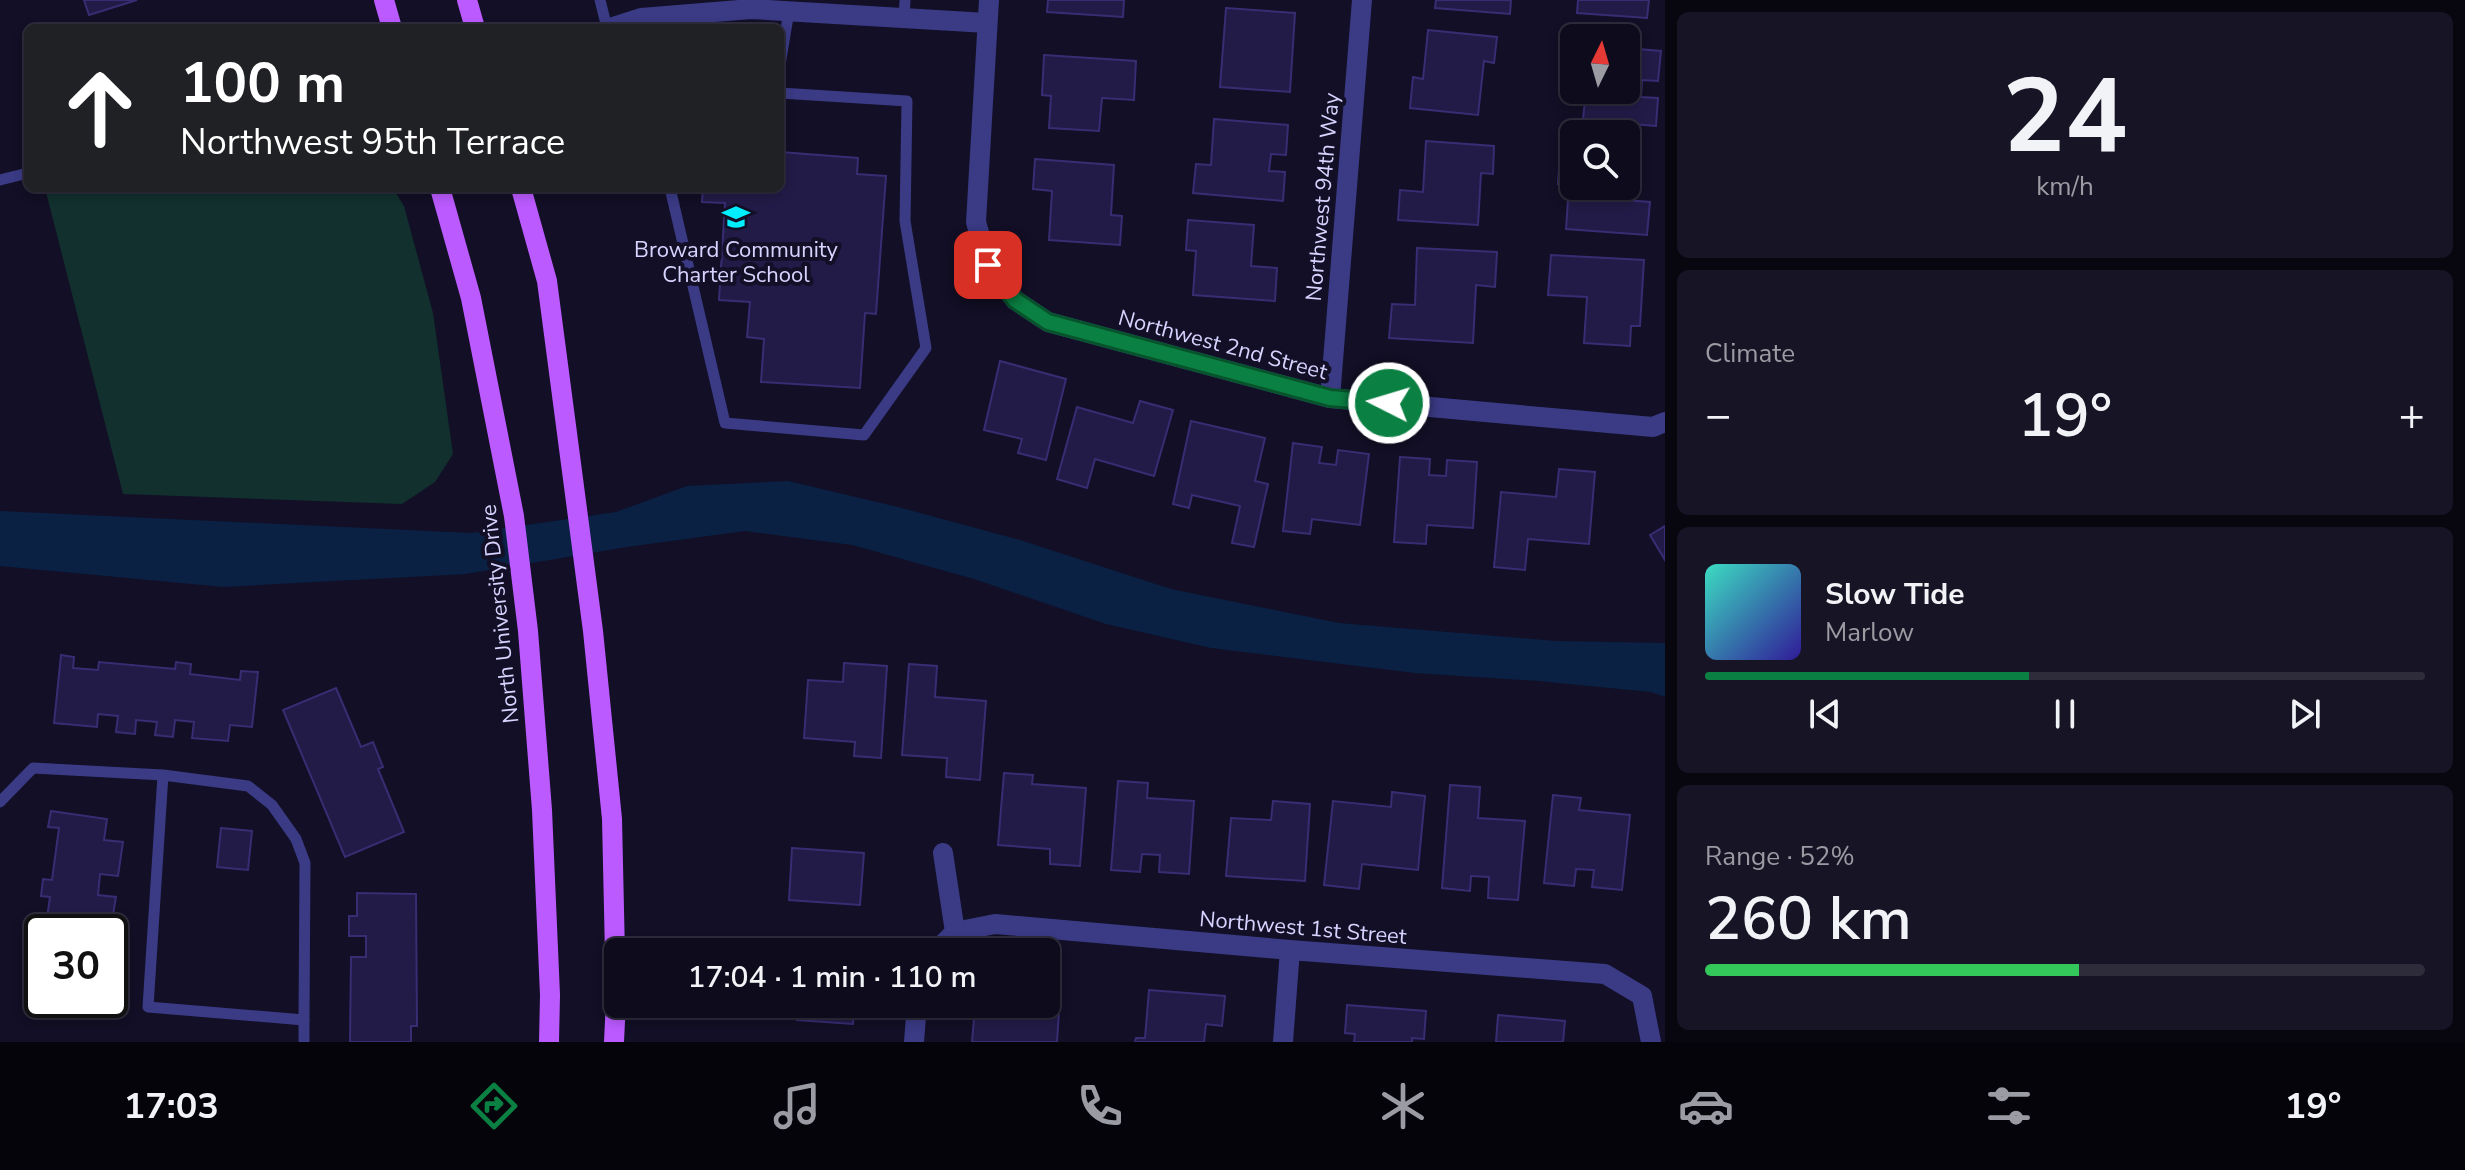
<!DOCTYPE html>
<html lang="en">
<head>
<meta charset="utf-8">
<style>
	:root { --surface:#0e0b1c; --page:#171425; --text:#f1f3f6; --muted:#9b9ba3; --line:#2e2b3b; --accent:#0b8043 }
	body { margin:0; font-family:"Nunito Sans",sans-serif; background:var(--page); color:var(--text); height:100vh; display:flex; flex-direction:column; font-size:30px; white-space:nowrap }
	* { box-sizing:border-box; margin:0 }
	p { font-size:26px; color:var(--muted) }
	.icon { flex:none; width:44px; height:44px; fill:none; stroke:currentColor; stroke-width:2; stroke-linecap:round; stroke-linejoin:round }
	.map { position:relative; flex:1; overflow:hidden }
	.side { display:flex; flex-direction:column; gap:12px; padding:12px; background:#08060f; width:800px }
	.side>* { flex:none }
	.hud { position:absolute; left:24px; top:24px; width:760px; height:168px; border-radius:12px; box-shadow:0 4px 12px #0003,0 0 0 2px var(--line); background:#202124; color:#fff; overflow:hidden }
	.needle { width:52px; rotate:5deg }
	.buttons { position:absolute; left:1560px; top:24px; display:grid; gap:16px }
	.buttons a { display:grid; place-items:center; width:80px; height:80px; border-radius:12px; background:var(--surface); box-shadow:0 4px 12px #0003,0 0 0 2px var(--line); font-size:40px }
	.speed { position:absolute; left:24px; top:914px; display:flex; gap:16px; font-size:40px; font-weight:700; text-align:center }
	.speed>* { display:grid; place-content:center; width:104px; height:104px; border-radius:50%; background:var(--surface); box-shadow:0 4px 12px #0003,0 0 0 2px var(--line); line-height:1 }
	.speed .limit { border:4px solid #111; border-radius:12px; background:#fff; color:#111 }
	.pin { position:absolute; display:grid; place-items:center; width:68px; height:68px; color:#fff; margin:-34px; border-radius:16px; box-shadow:0 4px 12px #0006 }
	.me { position:absolute; width:88px; margin:-44px; rotate:275deg; stroke-linejoin:round; filter:drop-shadow(0 0 6px #0008) }
	.turn { display:flex; align-items:center; gap:28px; height:168px; padding:0 24px; font-size:36px }
	.turn .icon { width:104px; height:104px; stroke-width:2.5 }
	.turn b { display:block; font-size:56px; line-height:68px }
	.big { font-size:60px; font-weight:600; line-height:1.1 }
	.side .card { flex:1; display:flex; flex-direction:column; justify-content:center; gap:12px; min-width:0; padding:0 28px; border-radius:12px; background:var(--page) }
	.side .dial { align-items:center; gap:0 }
	.dial b { font-size:104px; line-height:1 }
	.song { display:flex; align-items:center; gap:24px }
	.cover { width:96px; height:96px; border-radius:12px; background:linear-gradient(135deg,hsl(170 70% 55%),hsl(250 70% 35%)) }
	.played { height:8px; border-radius:4px; background:linear-gradient(90deg,var(--accent) 45%,var(--line) 45%) }
	.keys { display:flex; justify-content:space-around; direction:ltr }
	.heat { display:flex; justify-content:space-between; align-items:center; font-size:44px; direction:ltr }
	.charge { height:12px; border-radius:6px; background:linear-gradient(90deg,#34c759 52%,var(--line) 0) }
	.trip { position:absolute; left:604px; top:938px; width:456px; height:80px; border-radius:12px; background:var(--surface); box-shadow:0 4px 12px #0003,0 0 0 2px var(--line); font-weight:600; line-height:80px; text-align:center }
	.tab-bar { display:flex; height:128px; justify-content:space-around; align-items:center; background:#06040b; color:var(--muted) }
	.tab-bar .icon { width:56px; height:56px }
	.tab-bar .active { color:var(--accent) }
	.tab-bar b { font-size:36px; color:var(--text) }
	main { display:flex; flex:1; min-height:0 }
	.map>svg:first-child { display:block }
	.green { fill:#12302e }
	.water { fill:#0a2144 }
	.building { fill:#221b47; stroke:#382d73; stroke-width:2 }
	.lines { fill:none; stroke-linecap:round; stroke-linejoin:round }
	.lane { stroke:#3a3a85; stroke-width:11 }
	.street { stroke:#3a3a85; stroke-width:20 }
	.primary { stroke:#bb5aff; stroke-width:20 }
	.route-casing { stroke:#07532c; stroke-width:20 }
	.route { stroke:#0b8043; stroke-width:14 }
	.labels { text-anchor:middle; stroke-width:8; stroke-linejoin:round; paint-order:stroke }
	.street-label { font-size:22px; fill:#d7d3ff; stroke:#120f26 }
	.poi-label { font-size:22px; fill:#d7d3ff; stroke:#120f26 }
</style>
</head>
<body>
<main>
<div class="map">
<svg width="1665" height="1042" viewBox="0 0 1665 1042">
	<rect width="100%" height="100%" fill="#120f26"/>
	<path class="green" d="M45 188H393L404 206 433 313 453 454 435 482 402 504 123 494Z"/>
	<path class="water" d="M788 481 898 507 1020 540 1171 589 1339 623 1556 641 1665 643V697L1651 692 1538 681 1415 673 1211 648 1106 624 974 579 852 545 745 531 627 547 466 574 223 587 0 566V511L471 533 616 512 687 486Z"/>
	<g class="building">
		<path d="M84 0H137L89 15Z"/>
		<path d="M1048 0H1124L1123 17 1047 12Z"/>
		<path d="M1436 0H1511L1510 14 1435 8Z"/>
		<path d="M1578 0H1649L1647 18 1577 13Z"/>
		<path d="M1226 8 1295 13 1290 92 1220 87Z"/>
		<path d="M1428 30 1497 37 1494 63 1484 61 1478 115 1410 108 1413 77 1423 79Z"/>
		<path d="M1626 48 1661 51 1658 81 1642 80 1641 97 1658 98 1656 126 1583 120 1586 90H1626Z"/>
		<path d="M1044 55 1136 61 1134 100 1102 98 1099 131 1049 128 1051 96 1042 95Z"/>
		<path d="M1214 119 1288 125 1286 155 1271 154 1269 171 1285 172 1283 201 1193 193 1196 164 1211 165Z"/>
		<path d="M1426 141 1494 146 1493 174 1481 173 1478 225 1398 220 1400 190 1423 192Z"/>
		<path d="M780 152 858 158 857 174 886 176 876 314 865 313 860 388 761 382 764 339 747 337 750 302 719 300 725 203 702 202 703 188H780Z"/>
		<path d="M1560 154 1574 156V186H1625L1624 200 1650 202 1647 235 1566 229 1569 185 1558 184Z"/>
		<path d="M1035 159 1114 165 1111 215 1122 216 1120 245 1049 240 1052 191 1033 189Z"/>
		<path d="M1188 220 1254 225 1251 266 1277 268 1275 301 1193 295 1196 251 1186 250Z"/>
		<path d="M1417 248 1497 252 1495 287 1476 285 1473 343 1389 338 1392 304 1415 305Z"/>
		<path d="M1551 255 1644 260 1640 326H1631L1630 346 1584 343 1587 297 1548 295Z"/>
		<path d="M1000 361 1066 379 1046 460 1018 453 1022 439 984 430Z"/>
		<path d="M1140 401 1173 410 1154 476 1095 459 1087 488 1057 479 1077 407 1133 423Z"/>
		<path d="M1191 421 1265 438 1255 481 1268 484 1254 547 1232 543 1240 506 1192 495 1189 508 1173 504Z"/>
		<path d="M1293 443 1322 447 1319 463 1336 465 1338 450 1369 454 1360 525 1312 519 1310 534 1283 531Z"/>
		<path d="M1400 457 1430 459 1429 475 1446 476 1447 460 1477 462 1473 528 1427 525 1426 544 1394 542Z"/>
		<path d="M1559 469 1595 472 1589 544 1528 539 1525 570 1494 567 1501 492 1556 497Z"/>
		<path d="M1665 526V560L1650 535Z"/>
		<path d="M61 655 74 657 73 668 98 670 99 662 175 669 176 662 191 664 190 674 240 680 241 671 258 672 252 727 230 725 228 741 192 738 194 722 175 720 173 737 155 735 157 722 136 720 135 734 116 732 118 716 98 714 97 727 54 723Z"/>
		<path d="M844 663 887 666 881 758 854 756 855 742 804 738 808 680 843 682Z"/>
		<path d="M909 664 937 666 935 697 986 701 980 780 946 777 947 758 902 755Z"/>
		<path d="M336 688 361 747 373 742 383 767 378 769 404 832 345 857 283 710Z"/>
		<path d="M1004 773 1033 775 1032 784 1086 788 1080 866 1050 864V849L998 845Z"/>
		<path d="M1118 781 1148 783 1147 798 1194 801 1189 874 1159 872 1160 855 1142 854 1140 872 1111 870Z"/>
		<path d="M1450 785 1480 787 1478 818 1525 821 1518 900 1488 898 1489 877 1471 876 1470 891 1442 888Z"/>
		<path d="M1392 792 1425 796 1418 870 1362 864 1359 889 1324 885 1333 801 1391 807Z"/>
		<path d="M1553 795 1581 798 1579 810 1630 815 1622 890 1592 887 1594 870 1576 869 1574 886 1544 883Z"/>
		<path d="M1273 801 1310 804 1305 881 1226 876 1231 818 1271 820Z"/>
		<path d="M51 811 107 819 104 840 123 842 118 876 100 874 98 895 116 897 113 915 98 914 95 932H45L50 897 41 896 43 879 52 880 59 828 48 827Z"/>
		<path d="M221 828 252 831 248 870 217 867Z"/>
		<path d="M792 848 864 853 860 905 789 900Z"/>
		<path d="M357 893 416 894 417 1026H411V1042H350L351 957H366V936H349V916H357Z"/>
		<path d="M1149 990 1225 996 1222 1026 1206 1024 1204 1042H1135L1136 1038H1145Z"/>
		<path d="M42 991V1000H104L102 1018 40 1010Z"/>
		<path d="M1046 996 1060 997 1057 1042H972L974 1019H984L985 1004H1046Z"/>
		<path d="M799 1004H855L853 1024 797 1020Z"/>
		<path d="M1347 1005 1426 1011 1424 1039 1412 1038V1042H1354L1355 1034 1345 1033Z"/>
		<path d="M1498 1015 1565 1021 1563 1042H1496Z"/>
	</g>
	<g class="lines">
		<g class="lane">
			<path d="M600 0 607 28"/>
			<path d="M904 19 905 0"/>
			<path d="M780 65 789 11"/>
			<path d="M0 180 28 173"/>
			<path d="M670 188 725 423 864 435 926 348 905 221 907 101 780 93"/>
			<path d="M0 802 33 768 163 775 248 786 272 805 296 839 305 863 304 1020 148 1007 163 775"/>
			<path d="M304 1042V1020"/>
		</g>
		<g class="street">
			<path d="M989 0 976 222 988 265 1015 300 1048 322 1330 398 1653 427 1665 422"/>
			<path d="M610 28 641 18 751 9 987 23"/>
			<path d="M1330 398 1362 0"/>
			<path d="M955 932 995 924 1290 950 1605 974 1642 996 1651 1042"/>
			<path d="M935 952 955 932 943 853"/>
			<path d="M914 1042 917 1004"/>
			<path d="M1283 1042 1290 950"/>
		</g>
		<g class="primary">
			<path d="M384 0 392 28"/>
			<path d="M467 0 475 28"/>
			<path d="M440 188 471 298 514 516 528 631 542 810 550 995 549 1042"/>
			<path d="M521 188 547 281 593 631 612 819 616 1000 614 1042"/>
		</g>
	</g>
	<g class="lines">
		<g class="route-casing">
			<path id="route" d="M988 265 1015 300 1048 322 1330 398 1389 403"/>
		</g>
		<use href="#route" class="route"/>
	</g>
	<defs>
		<g id="school-bare" transform="scale(2.16)"><path d="M0-5L7-2L0 1L-7-2ZM-4 1L0 2.5L4 1V4Q0 6-4 4Z" fill="#00eefe" stroke="#120f26" stroke-width="2.5" paint-order="stroke"/></g>
	</defs>
	<g fill-rule="evenodd">
		<use href="#school-bare" x="736" y="217"/>
	</g>
	<g class="labels">
		<g class="street-label">
			<text transform="translate(1322 197) rotate(-85)" y="8">Northwest 94th Way</text>
			<text transform="translate(1223 344) rotate(15)" y="8">Northwest 2nd Street</text>
			<text transform="translate(499 614) rotate(-96)" y="8">North University Drive</text>
			<text transform="translate(1303 927) rotate(5)" y="8">Northwest 1st Street</text>
		</g>
		<g class="poi-label">
			<text x="736" y="257">Broward Community<tspan x="736" dy="25">Charter School</tspan></text>
		</g>
	</g>
</svg>
<div class="buttons">
<a><svg class="needle" viewBox="-14 -14 28 28"><path d="M0-13l5 13h-10z" fill="#e53935"/><path d="M0 13l5-13h-10z" fill="#9b9ba3"/></svg></a>
<a><svg class="icon" aria-label="search" viewBox="0 0 24 24"><circle cx="10" cy="10" r="6"/><path d="M15 15l6 6"/></svg></a>
</div>
<div class="speed"><div class="limit">30</div></div>
<div class="pin" style="left:988px;top:265px;background:#d93025"><svg class="icon" aria-label="arrive" viewBox="0 0 24 24"><path d="M6 21V4h12l-3 4 3 4H6"/></svg></div>
<svg class="me" style="left:1389px;top:403px" viewBox="-20 -20 40 40"><circle r="17" fill="#0b8043" stroke="#fff" stroke-width="3"/><path d="M0-11L8 9 0 5-8 9z" fill="#fff"/></svg>
<div class="trip">17:04 · 1 min · 110 m</div>
<div class="hud">
<div class="turn"><svg class="icon" aria-label="ahead" viewBox="0 0 24 24"><path d="M12 20V5M6 11l6-6 6 6"/></svg><div><b>100 m</b>Northwest 95th Terrace</div></div>
</div>
</div>
<section class="side">
<div class="card dial"><b>24</b><p>km/h</p></div>
<div class="card"><p>Climate</p>
<div class="heat"><a>−</a><b class="big">19°</b><a>+</a></div>
</div>
<div class="card">
<div class="song"><i class="cover"></i><div><b>Slow Tide</b><p>Marlow</p></div></div>
<div class="played"></div>
<div class="keys"><svg class="icon" aria-label="previous" viewBox="0 0 24 24"><path d="M18 5L8 12l10 7zM5 5v14"/></svg><svg class="icon" aria-label="pause" viewBox="0 0 24 24"><path d="M8 5v14M16 5v14"/></svg><svg class="icon" aria-label="next" viewBox="0 0 24 24"><path d="M6 5l10 7-10 7zM19 5v14"/></svg></div>
</div>
<div class="card"><p>Range · 52%</p><b class="big">260 km</b><div class="charge"></div></div>
</section>
</main>
<nav class="tab-bar">
<b>17:03</b>
<svg class="icon active" aria-label="directions" viewBox="0 0 24 24"><path d="M12 3l9 9-9 9-9-9zM9 14v-3h6M13 9l2 2-2 2"/></svg>
<svg class="icon" aria-label="music" viewBox="0 0 24 24"><path d="M9 18V5l10-2v13"/><circle cx="6" cy="18" r="3"/><circle cx="16" cy="16" r="3"/></svg>
<svg class="icon" aria-label="phone" viewBox="0 0 24 24"><path d="M5 4h4l2 5-3 2q2 4 5 5l2-3 5 2v4C11 20 4 13 5 4z"/></svg>
<svg class="icon" aria-label="climate" viewBox="0 0 24 24"><path d="M12 3v18M4 7l16 10M4 17L20 7"/></svg>
<svg class="icon" aria-label="car" viewBox="0 0 24 24"><path d="M5 17H2v-5l4-1 3-4h7l3 4 3 1v5h-3M9 17h6M6 11h13"/><circle cx="7" cy="17" r="2"/><circle cx="17" cy="17" r="2"/></svg>
<svg class="icon" aria-label="filters" viewBox="0 0 24 24"><path d="M4 7h16M4 17h16"/><circle cx="9" cy="7" r="2"/><circle cx="15" cy="17" r="2"/></svg>
<b>19°</b>
</nav>
</body>
</html>
